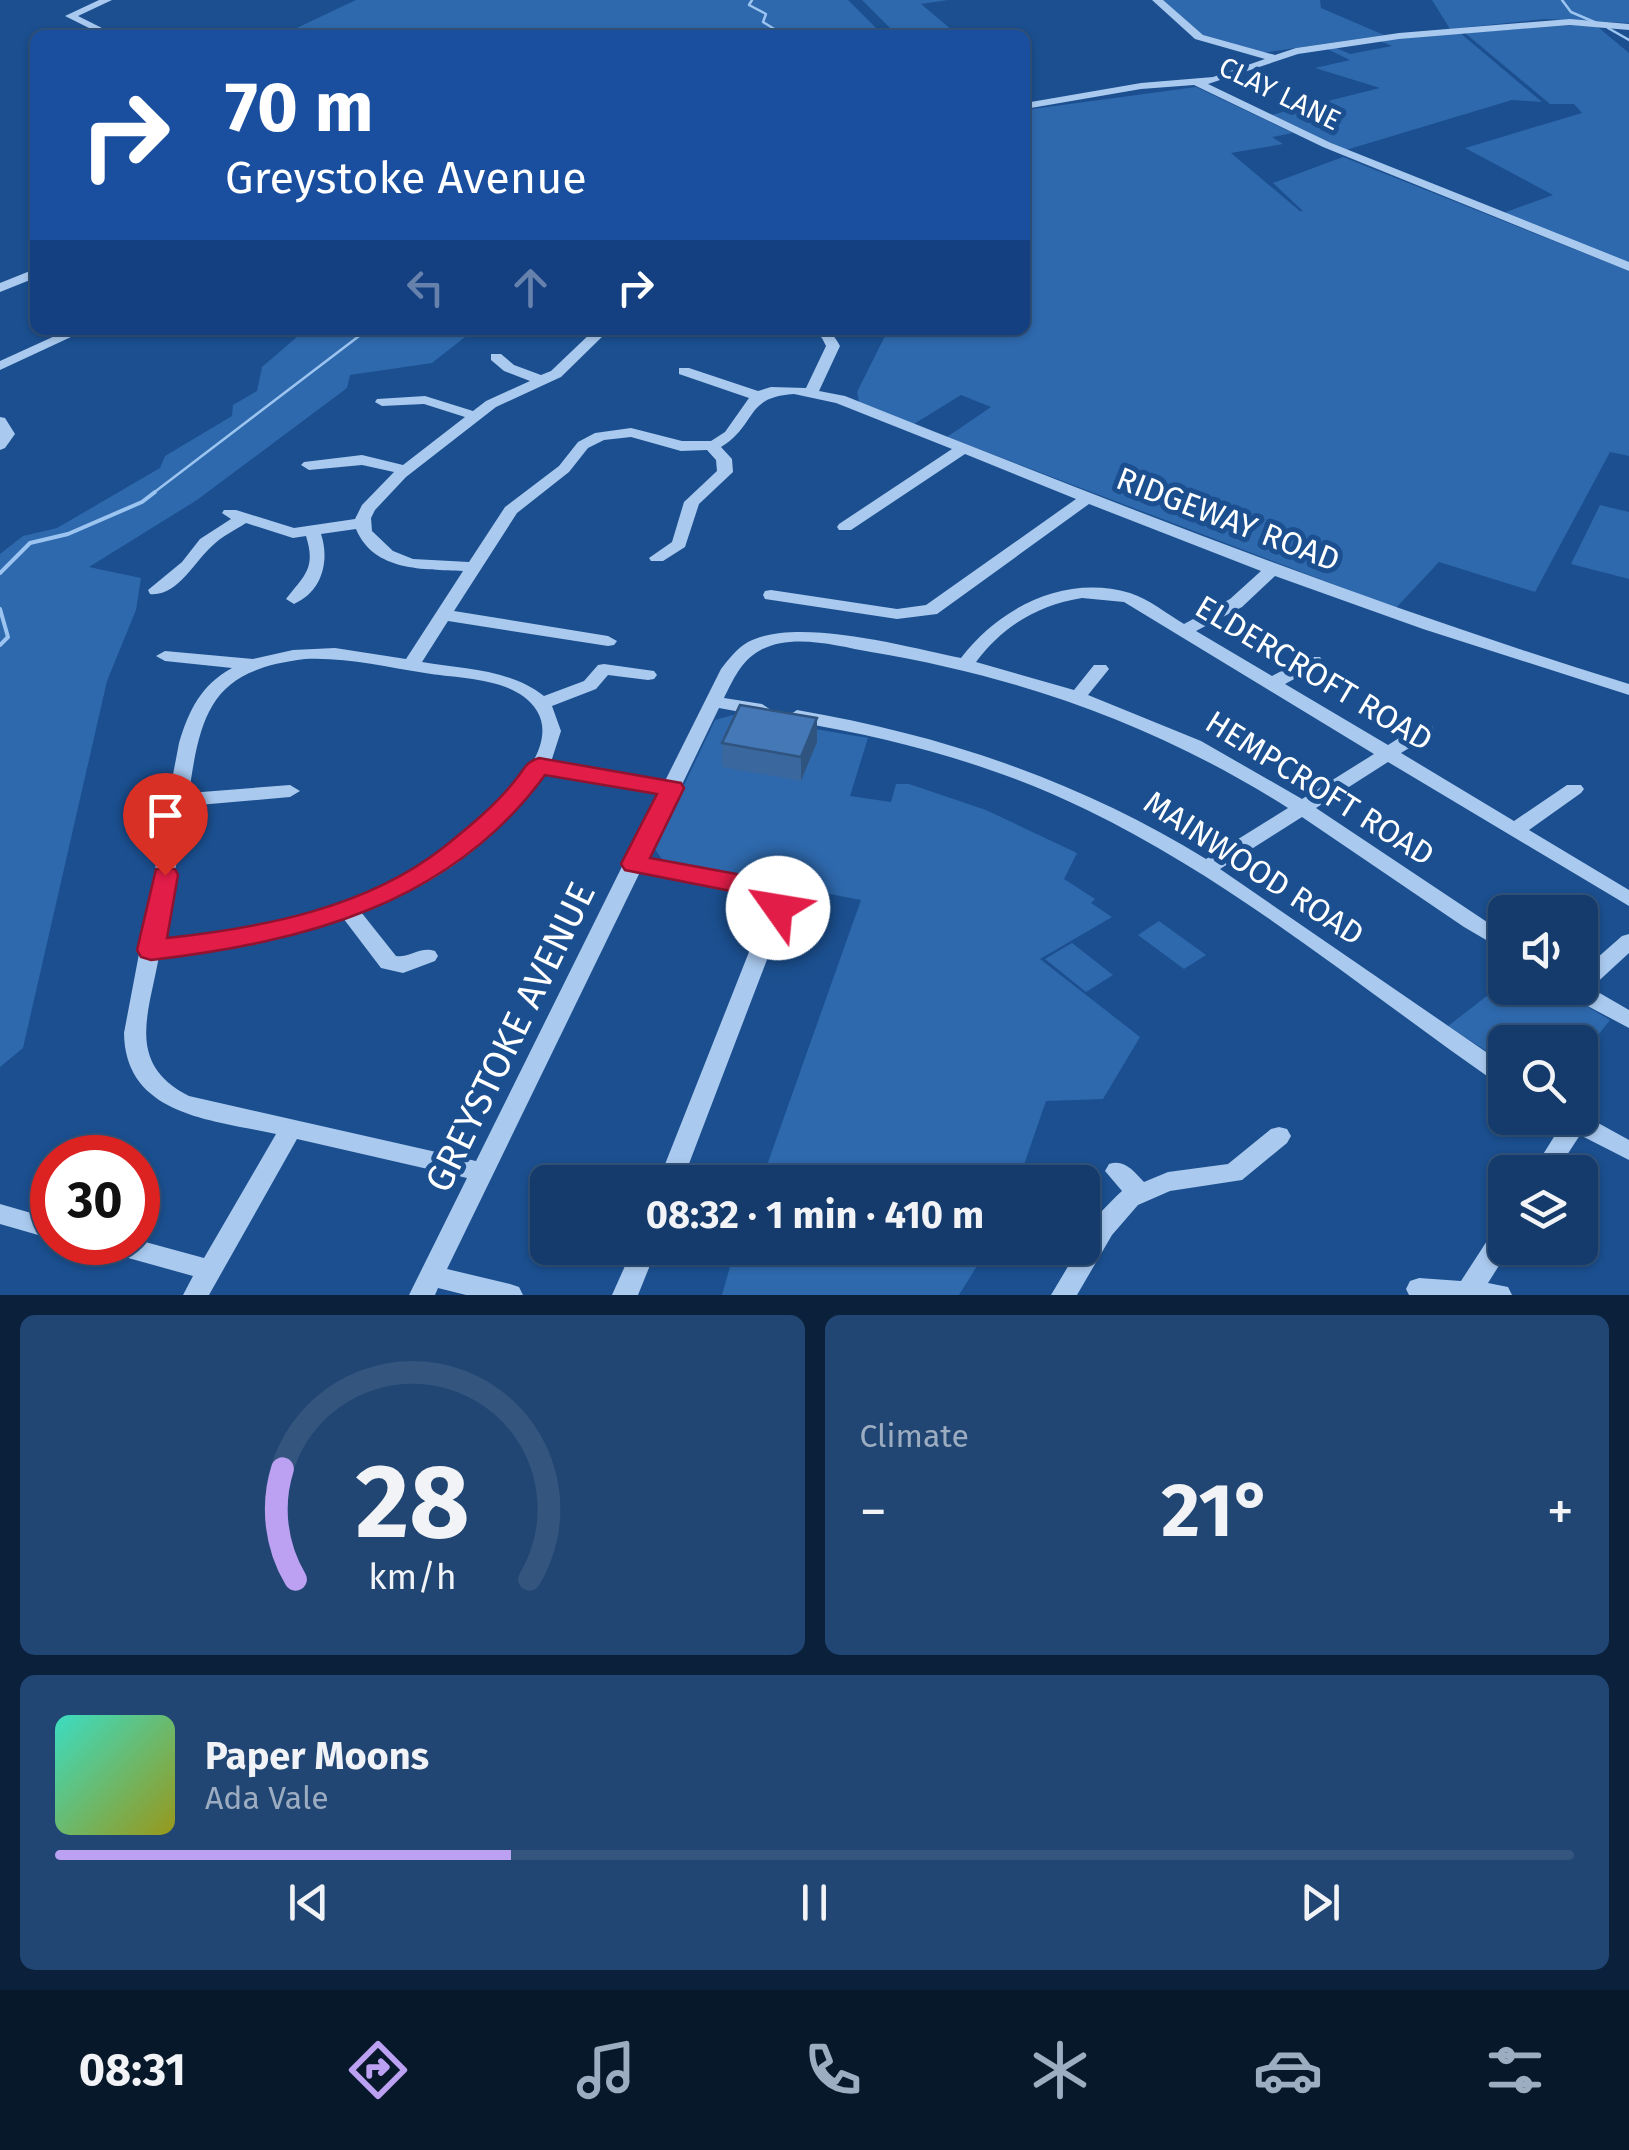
<!DOCTYPE html>
<html lang="en">
<head>
<meta charset="utf-8">
<style>
	:root { --surface:#143b6b; --page:#214673; --text:#f1f3f6; --muted:#9dadc1; --line:#33557e; --accent:#bca0f2 }
	body { margin:0; font-family:"Fira Sans",sans-serif; background:var(--page); color:var(--text); height:100vh; display:flex; flex-direction:column; font-size:38px; white-space:nowrap }
	* { box-sizing:border-box; margin:0 }
	p { font-size:32px; color:var(--muted) }
	.icon { flex:none; width:55px; height:55px; fill:none; stroke:currentColor; stroke-width:2; stroke-linecap:round; stroke-linejoin:round }
	.map { position:relative; height:1295px; overflow:hidden }
	.sheet { display:flex; flex-direction:column; gap:20px; padding:20px; background:#0b203b; flex:1 }
	.sheet>* { flex:none }
	.hud { position:absolute; left:30px; top:30px; width:1000px; height:305px; border-radius:15px; box-shadow:0 2px 8px #0004,0 0 0 2px var(--line); background:#1a4fa0; color:#fff; overflow:hidden }
	.controls { position:absolute; left:1488px; top:895px; display:grid; gap:20px }
	.controls a { display:grid; place-items:center; width:110px; height:110px; border-radius:15px; background:var(--surface); box-shadow:0 2px 8px #0004,0 0 0 2px var(--line); font-size:50px }
	.speed { position:absolute; left:30px; top:1135px; display:flex; gap:20px; font-size:50px; font-weight:700; text-align:center }
	.speed>* { display:grid; place-content:center; width:130px; height:130px; border-radius:50%; background:var(--surface); box-shadow:0 2px 8px #0004,0 0 0 2px var(--line); line-height:1 }
	.speed .limit { border:15px solid #d22; background:#fff; color:#111 }
	.pin { position:absolute; display:grid; place-items:center; width:85px; height:85px; color:#fff; margin:-102px -42px; border-radius:50% 50% 50% 0; rotate:-45deg; box-shadow:0 0 10px #0007 }
	.pin .icon { rotate:45deg }
	.me { position:absolute; width:110px; margin:-55px; rotate:302deg; stroke-linejoin:round; filter:drop-shadow(0 0 8px #0008) }
	.turn { display:flex; align-items:center; gap:35px; height:210px; padding:0 30px; font-size:45px }
	.turn .icon { width:130px; height:130px; stroke-width:2.5 }
	.turn b { display:block; font-size:70px; line-height:85px }
	.lanes { display:flex; align-items:center; height:95px; padding:0 30px; background:#0003; justify-content:center; gap:50px; direction:ltr }
	.lanes .off { opacity:.35 }
	.big { font-size:75px; font-weight:700; line-height:1.1 }
	.sheet .tile { flex:1; display:flex; flex-direction:column; justify-content:center; gap:15px; min-width:0; padding:0 35px; border-radius:15px; background:var(--page) }
	.sheet .dial { align-items:center; gap:0 }
	.dial svg { height:260px; overflow:visible; fill:none; stroke:var(--line); stroke-width:7; stroke-linecap:round; text-anchor:middle }
	.dial text { fill:var(--text); stroke:none }
	.song { display:flex; align-items:center; gap:30px }
	.cover { width:120px; height:120px; border-radius:15px; background:linear-gradient(135deg,hsl(170 70% 55%),hsl(60 70% 35%)) }
	.played { height:10px; border-radius:5px; background:linear-gradient(90deg,var(--accent) 30%,var(--line) 30%) }
	.keys { display:flex; justify-content:space-around; direction:ltr }
	.heat { display:flex; justify-content:space-between; align-items:center; font-size:55px; direction:ltr }
	.sheet .tiles { flex:1; display:grid; gap:20px; grid-template-columns:1fr 1fr }
	.tile:last-child { grid-column:span 2 }
	.trip { position:absolute; left:530px; top:1165px; width:570px; height:100px; border-radius:15px; background:var(--surface); box-shadow:0 2px 8px #0004,0 0 0 2px var(--line); font-weight:700; line-height:100px; text-align:center }
	.menu { display:flex; height:160px; justify-content:space-around; align-items:center; background:#08182b; color:var(--muted) }
	.menu .icon { width:70px; height:70px }
	.menu .selected { color:var(--accent) }
	.menu b { font-size:45px; color:var(--text) }
	.map>svg:first-child { display:block }
	.green { fill:#2e69ad }
	.lines { fill:none; stroke-linecap:round; stroke-linejoin:round }
	.stream-far1 { stroke:#9cc4f0; stroke-width:2.5 }
	.stream { stroke:#9cc4f0; stroke-width:4 }
	.minor { fill:#a9c9ee; fill-rule:evenodd }
	.wall { fill:#3a679d }
	.shaded-wall { fill:#305480 }
	.building { fill:#4478b7; stroke:#305480; stroke-width:2.5 }
	.route { fill:#e11d48; stroke:#92132f; stroke-width:2.5 }
	.labels { text-anchor:middle; stroke-width:10; stroke-linejoin:round; paint-order:stroke }
	.far-street-label { font-size:28px; fill:#fff; stroke:#1b4f8f }
	.street-label { font-size:32px; fill:#fff; stroke:#1b4f8f }
	.near-street-label { font-size:38px; fill:#fff; stroke:#1b4f8f }
</style>
</head>
<body>
<div class="map">
<svg width="1629" height="1295" viewBox="0 0 1629 1295">
	<rect width="100%" height="100%" fill="#1b4f8f"/>
	<g class="green">
		<path d="M356 0H848L883 35 286 33Z"/>
		<path d="M862 0H948L921 4 958 35H897Z"/>
		<path d="M1161 0H1320L1321 8 1384 35 1261 53 1205 37Z"/>
		<path d="M1432 0H1629V23L1545 19 1450 29Z"/>
		<path d="M1574 25 1598 27 1629 53V264L1503 213 1553 195 1465 148 1582 113 1574 104H1550L1465 33Z"/>
		<path d="M1459 32 1542 102 1512 100 1346 150 1271 115 1380 88 1315 68 1350 60 1327 49 1334 47 1350 54 1392 46 1380 41Z"/>
		<path d="M1196 87 1293 133 1272 137 1283 144 1231 153 1301 212 1239 219 1348 205 1304 212 1273 183 1343 157 1629 271V456L1610 452 1535 592 1439 562 1396 608 947 437 991 407 961 395 914 424 859 402 857 392 888 330H1025V110Z"/>
		<path d="M305 330H474L432 363 350 375 347 388 197 500 89 567 141 578 136 610 107 681 23 1048 0 1067V554L23 536 57 528 160 468 165 456 232 416 233 405 257 391 262 367Z"/>
		<path d="M1600 505 1629 512V579L1571 564Z"/>
		<path d="M733 715 868 738 850 796 891 802 896 784H909L986 810 1077 853 1064 879 1095 899 1091 903 1112 917 1040 959 1140 1037 1103 1099 1046 1101 1018 1182H761L861 900 664 862 654 848 715 720Z"/>
		<path d="M1159 921 1206 955 1184 969 1138 935Z"/>
		<path d="M1072 943 1113 975 1086 992 1045 959Z"/>
		<path d="M1505 982V988H1556L1610 1020 1580 1058V1042H1505V1063L1448 1026Z"/>
		<path d="M735 1249V1248H988L959 1295H722Z"/>
	</g>
	<g class="lines">
		<g class="stream-far1">
			<path d="M752 0 749 5 766 14 763 22 784 35"/>
			<path d="M1562 0 1571 12 1599 24"/>
			<path d="M1608 28 1629 40"/>
			<path d="M152 494 367 330"/>
		</g>
		<g class="stream">
			<path d="M0 573 30 543 68 534 142 502 155 492"/>
			<path d="M0 609 8 637 0 645"/>
		</g>
		<g class="minor">
			<path d="M99 0H112L78 16 116 35H103L65 16Z"/>
			<path d="M1152 0H1163L1203 35 1275 55 1296 48 1399 33 1570 19 1629 24V30L1570 25 1399 39 1298 54 1208 84 1331 143 1629 262V271L1323 147 1194 85 1141 89 1025 109V103L1141 83 1213 77 1265 59 1195 39Z"/>
			<path d="M35 269V278L0 292V283Z"/>
			<path d="M68 330H86L0 370V361Z"/>
			<path d="M594 330H609L561 377 496 407 406 477 375 510 371 518 372 531 393 551 413 559 469 562 505 507 559 466 578 442 595 433 631 428 682 441H711L725 432 749 398 679 374V368H689L758 391 771 387 806 388 826 346 822 338 811 330C828 330 832 331 840 346L819 391 845 396C1104 499 1362 602 1629 684V695L1423 629 1275 576 1242 607 1196 631 1272 676 1308 657H1320L1323 661 1320 665 1285 684 1388 745 1418 726H1432L1434 730 1432 734 1401 753 1514 821 1567 785H1581L1584 789 1581 793 1529 830 1629 890V906L1388 762 1316 808 1505 934V951L1464 927 1302 817 1220 869 1505 1065V1086L1497 1083C1363 990 1234 881 1087 810 995 765 897 739 797 722L788 716 797 710C943 735 1080 781 1206 859L1288 808C1159 726 1021 677 871 652 838 646 791 632 759 651 741 661 733 680 724 698L762 704 771 710 762 716 719 708 646 859 765 882 789 902 682 1182H658L768 904 752 893 640 872 447 1269 510 1284 519 1287 523 1295H466L438 1288 435 1295H409L467 1178 297 1139 209 1295H183L193 1276 96 1249 93 1242H138V1240L204 1258 276 1134C213 1120 125 1116 124 1033L179 743C189 710 201 685 232 668L165 661 156 656 165 651 253 659 293 650 335 648 406 659 463 571C424 569 374 572 356 529L321 534C330 561 322 592 294 604L286 599C305 575 316 568 306 536L293 538 246 523C235 530 221 537 212 546 195 561 177 597 150 594L148 590 182 562 200 539 231 519 222 513 224 510H236L294 528 355 519 362 505 394 472 362 465 309 470 301 465 304 462 362 455 403 465 465 417 424 404 382 406 375 402 377 399 425 396 473 411 486 401 530 381 504 371 491 360V354H501L514 365 541 375 551 371ZM794 394 836 403 952 449 839 524 837 527 839 530H851L965 454 1076 499 926 605 897 609 771 590 765 591 763 595 765 599 897 619 937 614 1089 504 1261 571 1230 599 1184 624C1167 614 1149 599 1130 593 1065 574 1000 607 961 658 908 647 796 616 748 642 736 649 729 659 721 669L665 781 551 762 561 731 552 706 596 689 608 675 648 680 654 679 657 675 654 671 604 664 598 665 584 681 544 696C510 669 463 669 422 662L448 621 608 646 614 645 617 641 608 636 454 611 517 513 569 472 588 448 604 440 631 437 681 451 707 450 716 460 717 471 684 502 672 542 649 558 651 561H663L685 547 699 504 733 472 732 459 721 447C758 424 744 397 794 394ZM1082 598 1124 602 1374 754 1302 799 1201 741 1088 695 1109 669 1106 665H1094L1074 690 976 662C1003 626 1038 605 1082 598ZM305 659C346 657 385 667 425 673 460 679 516 677 537 711 570 765 443 857 404 877 329 916 245 930 162 941L187 806 290 797 300 791 290 785 189 793C201 709 213 670 305 659ZM544 773 659 792 476 1161 189 1096C125 1063 149 1014 159 956L256 941 343 918 381 968 403 973 435 961 438 956 435 951C420 946 410 958 396 956L361 912C435 887 502 838 544 773Z"/>
			<path d="M0 417 5 418 15 434 5 448 0 450Z"/>
			<path d="M1629 934V953L1591 988 1629 1010V1028L1565 994 1562 988H1580V973L1622 936Z"/>
			<path d="M1580 1113 1629 1140V1160L1580 1135 1556 1172H1532L1562 1124 1559 1118H1580Z"/>
			<path d="M1279 1127 1287 1129 1291 1136 1287 1143 1242 1180 1170 1191 1138 1205 1112 1235 1077 1295H1051L1079 1248H1082C1085 1226 1106 1206 1122 1191L1105 1171 1109 1164C1125 1159 1133 1171 1144 1182L1168 1172 1228 1164 1271 1129Z"/>
			<path d="M0 1204 52 1219V1239L0 1224Z"/>
			<path d="M1505 1224V1248H1510L1488 1283 1508 1287 1512 1295H1409L1406 1289 1410 1281 1419 1278 1461 1281 1496 1227Z"/>
			<path d="M633 1248H657L638 1295H612Z"/>
		</g>
	</g>
	<path class="wall" d="M817 718V742L801 781 722 767V743Z"/>
	<path class="shaded-wall" d="M817 718V742L801 781V757Z"/>
	<path class="building" d="M740 705 817 718 801 757 722 743Z"/>
	<path class="route" d="M539 758 681 783 684 788 650 858 758 878 787 891 792 908 788 914H769L764 903 751 895 625 870 621 864 657 794 545 775C450 905 303 942 151 960L141 957 137 950 156 869H175L178 875 167 938C261 928 367 908 444 847 470 826 496 805 517 778 524 769 527 761 539 758Z"/>
	<g class="labels">
		<g class="far-street-label">
			<text transform="translate(1280 93) rotate(26)" y="10">CLAY LANE</text>
		</g>
		<g class="street-label">
			<text transform="translate(1228 519) rotate(21)" y="11">RIDGEWAY ROAD</text>
			<text transform="translate(1314 673) rotate(31)" y="11">ELDERCROFT ROAD</text>
			<text transform="translate(1320 788) rotate(32)" y="11">HEMPCROFT ROAD</text>
			<text transform="translate(1254 868) rotate(33)" y="11">MAINWOOD ROAD</text>
		</g>
		<g class="near-street-label">
			<text transform="translate(510 1037) rotate(-64)" y="13">GREYSTOKE AVENUE</text>
		</g>
	</g>
</svg>
<div class="controls">
<a><svg class="icon" aria-label="sound" viewBox="0 0 24 24"><path d="M4 9h4l5-4v14l-5-4H4zM17 9q2 3 0 6"/></svg></a>
<a><svg class="icon" aria-label="search" viewBox="0 0 24 24"><circle cx="10" cy="10" r="6"/><path d="M15 15l6 6"/></svg></a>
<a><svg class="icon" aria-label="layers" viewBox="0 0 24 24"><path d="M12 4l9 5-9 5-9-5zM3 14l9 5 9-5"/></svg></a>
</div>
<div class="speed"><div class="limit">30</div></div>
<div class="pin" style="left:165px;top:875px;background:#d93025"><svg class="icon" aria-label="arrive" viewBox="0 0 24 24"><path d="M6 21V4h12l-3 4 3 4H6"/></svg></div>
<svg class="me" style="left:778px;top:908px" viewBox="-20 -20 40 40"><circle r="19" fill="#fff"/><path d="M0-13L10 11 0 6-10 11z" fill="#e11d48"/></svg>
<div class="trip">08:32 · 1 min · 410 m</div>
<div class="hud">
<div class="turn"><svg class="icon" aria-label="right" viewBox="0 0 24 24"><path d="M7 20v-9h11M14 6l5 5-5 5"/></svg><div><b>70 m</b>Greystoke Avenue</div></div>
<div class="lanes"><svg class="icon off" aria-label="left" viewBox="0 0 24 24"><path d="M17 20v-9H6M10 6l-5 5 5 5"/></svg><svg class="icon off" aria-label="ahead" viewBox="0 0 24 24"><path d="M12 20V5M6 11l6-6 6 6"/></svg><svg class="icon" aria-label="right" viewBox="0 0 24 24"><path d="M7 20v-9h11M14 6l5 5-5 5"/></svg></div>
</div>
</div>
<section class="sheet">
<div class="tiles">
<div class="tile dial"><svg viewBox="0 0 100 80">
<path d="M14 69A42 42 0 1 1 86 69"/>
<path d="M14 69A42 42 0 0 1 10 35" stroke="#bca0f2"/>
<text x="50" y="56" font-size="32" font-weight="700">28</text>
<text x="50" y="72" font-size="11">km/h</text>
</svg></div>
<div class="tile"><p>Climate</p>
<div class="heat"><a>−</a><b class="big">21°</b><a>+</a></div>
</div>
<div class="tile">
<div class="song"><i class="cover"></i><div><b>Paper Moons</b><p>Ada Vale</p></div></div>
<div class="played"></div>
<div class="keys"><svg class="icon" aria-label="previous" viewBox="0 0 24 24"><path d="M18 5L8 12l10 7zM5 5v14"/></svg><svg class="icon" aria-label="pause" viewBox="0 0 24 24"><path d="M8 5v14M16 5v14"/></svg><svg class="icon" aria-label="next" viewBox="0 0 24 24"><path d="M6 5l10 7-10 7zM19 5v14"/></svg></div>
</div>
</div>
</section>
<nav class="menu">
<b>08:31</b>
<svg class="icon selected" aria-label="directions" viewBox="0 0 24 24"><path d="M12 3l9 9-9 9-9-9zM9 14v-3h6M13 9l2 2-2 2"/></svg>
<svg class="icon" aria-label="music" viewBox="0 0 24 24"><path d="M9 18V5l10-2v13"/><circle cx="6" cy="18" r="3"/><circle cx="16" cy="16" r="3"/></svg>
<svg class="icon" aria-label="phone" viewBox="0 0 24 24"><path d="M5 4h4l2 5-3 2q2 4 5 5l2-3 5 2v4C11 20 4 13 5 4z"/></svg>
<svg class="icon" aria-label="climate" viewBox="0 0 24 24"><path d="M12 3v18M4 7l16 10M4 17L20 7"/></svg>
<svg class="icon" aria-label="car" viewBox="0 0 24 24"><path d="M5 17H2v-5l4-1 3-4h7l3 4 3 1v5h-3M9 17h6M6 11h13"/><circle cx="7" cy="17" r="2"/><circle cx="17" cy="17" r="2"/></svg>
<svg class="icon" aria-label="filters" viewBox="0 0 24 24"><path d="M4 7h16M4 17h16"/><circle cx="9" cy="7" r="2"/><circle cx="15" cy="17" r="2"/></svg>
</nav>
</body>
</html>
